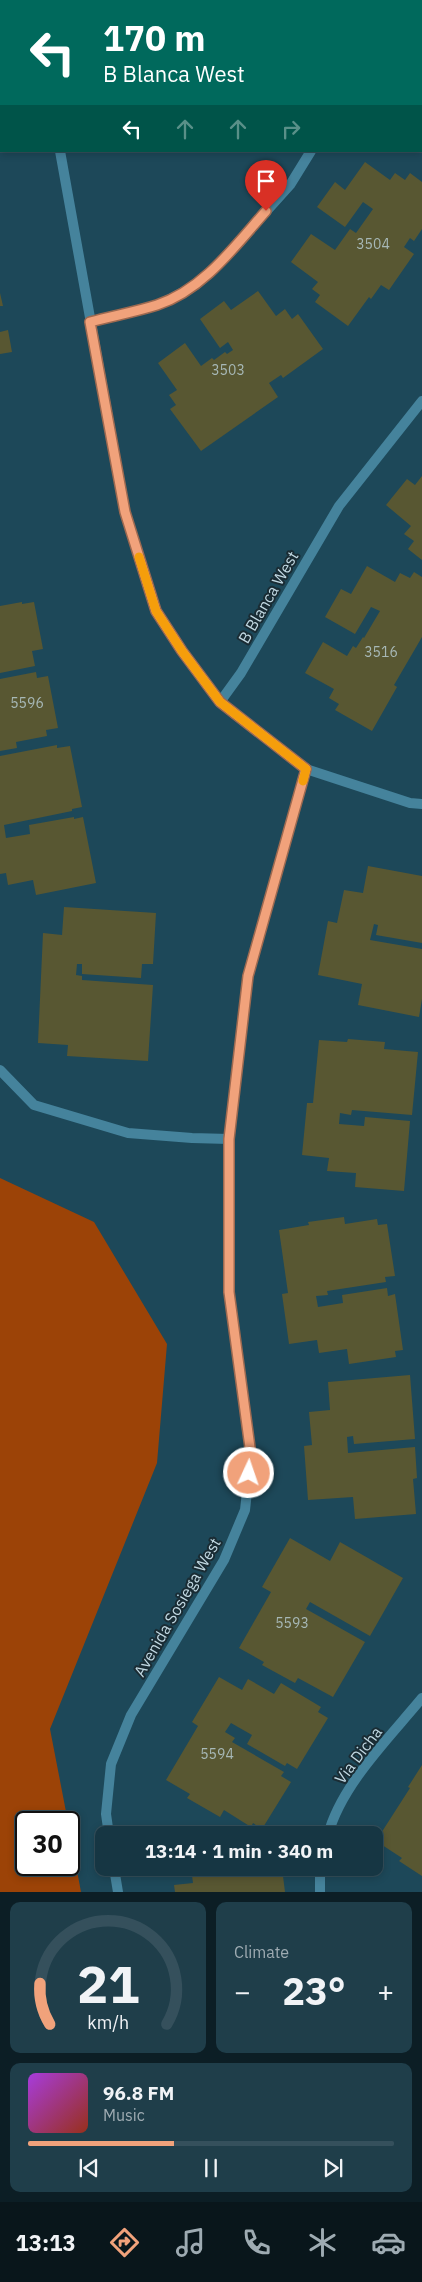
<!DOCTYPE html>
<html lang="en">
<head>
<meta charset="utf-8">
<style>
	:root { --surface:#163643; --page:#1f3e4a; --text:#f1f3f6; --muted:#9eabb2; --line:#35505c; --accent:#f1a27b }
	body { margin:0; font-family:"IBM Plex Sans",sans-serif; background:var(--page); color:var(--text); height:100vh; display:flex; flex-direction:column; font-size:19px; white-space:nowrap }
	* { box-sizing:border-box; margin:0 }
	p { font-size:16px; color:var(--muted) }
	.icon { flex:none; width:28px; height:28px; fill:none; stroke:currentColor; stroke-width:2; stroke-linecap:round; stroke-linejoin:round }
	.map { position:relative; height:1892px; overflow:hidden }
	.sheet { display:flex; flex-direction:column; gap:10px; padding:10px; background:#0c1e25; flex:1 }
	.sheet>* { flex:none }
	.hud { position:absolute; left:0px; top:0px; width:422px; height:152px; box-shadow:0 2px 8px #0003,0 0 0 1px var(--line); background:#00695c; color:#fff; overflow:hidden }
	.speed { position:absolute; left:15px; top:1811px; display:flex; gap:10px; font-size:25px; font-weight:700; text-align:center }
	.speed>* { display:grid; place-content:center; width:65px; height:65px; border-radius:50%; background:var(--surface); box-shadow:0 2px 8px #0003,0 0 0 1px var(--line); line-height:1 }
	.speed .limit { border:2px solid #111; border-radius:8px; background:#fff; color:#111 }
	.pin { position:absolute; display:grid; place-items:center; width:42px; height:42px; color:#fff; margin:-51px -21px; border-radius:50% 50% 50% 0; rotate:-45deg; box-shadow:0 0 5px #0007 }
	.pin .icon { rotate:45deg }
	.me { position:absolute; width:55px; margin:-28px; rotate:3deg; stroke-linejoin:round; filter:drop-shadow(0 0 4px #0008) }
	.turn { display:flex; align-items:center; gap:18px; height:105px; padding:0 20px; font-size:22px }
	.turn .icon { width:65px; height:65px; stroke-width:2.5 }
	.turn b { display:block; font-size:35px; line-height:42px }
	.lanes { display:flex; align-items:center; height:48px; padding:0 20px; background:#0003; justify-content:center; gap:25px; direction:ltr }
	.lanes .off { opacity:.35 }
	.big { font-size:38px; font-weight:700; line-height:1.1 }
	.sheet .card { flex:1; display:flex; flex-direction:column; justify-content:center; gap:8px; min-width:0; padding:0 18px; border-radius:10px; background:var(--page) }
	.sheet .dial { align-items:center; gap:0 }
	.dial svg { height:130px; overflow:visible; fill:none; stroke:var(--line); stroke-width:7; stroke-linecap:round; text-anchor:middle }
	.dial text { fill:var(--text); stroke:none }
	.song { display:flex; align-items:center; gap:15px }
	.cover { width:60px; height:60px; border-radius:8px; background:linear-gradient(135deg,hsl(280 70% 55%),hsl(10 70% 35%)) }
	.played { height:5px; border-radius:2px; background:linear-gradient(90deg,var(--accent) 40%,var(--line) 40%) }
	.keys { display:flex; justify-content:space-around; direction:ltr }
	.heat { display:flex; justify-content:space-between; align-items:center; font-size:28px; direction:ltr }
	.sheet .tiles { flex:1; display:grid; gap:10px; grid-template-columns:1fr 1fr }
	.card:last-child { grid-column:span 2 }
	.trip { position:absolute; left:95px; top:1826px; width:288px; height:50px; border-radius:10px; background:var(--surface); box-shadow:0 2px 8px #0003,0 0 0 1px var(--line); font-weight:700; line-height:50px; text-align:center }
	.tabs { display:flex; height:80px; justify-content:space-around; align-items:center; background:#09161b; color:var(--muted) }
	.tabs .icon { width:35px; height:35px }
	.tabs .selected { color:var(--accent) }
	.tabs b { font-size:22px; color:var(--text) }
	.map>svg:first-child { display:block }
	.green { fill:#9c4307 }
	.building { fill:#585732 }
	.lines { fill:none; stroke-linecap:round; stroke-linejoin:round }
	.minor { stroke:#45839c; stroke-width:10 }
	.route-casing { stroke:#9d6950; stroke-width:12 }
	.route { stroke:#f1a27b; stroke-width:9 }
	.slow { stroke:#f59e0b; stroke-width:9 }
	.labels { text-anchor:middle; stroke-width:4; stroke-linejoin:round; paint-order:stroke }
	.number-label { font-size:14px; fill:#a7b8b6 }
	.street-label { font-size:16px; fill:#c1d8e2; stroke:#1a2c34 }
</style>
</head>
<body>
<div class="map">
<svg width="422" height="1892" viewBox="0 0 422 1892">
	<rect width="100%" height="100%" fill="#1d4859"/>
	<path class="green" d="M0 1178 94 1222 167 1344 157 1463 50 1729 68 1822H26V1865H69V1828L81 1892H0Z"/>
	<g class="building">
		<path d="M365 162 390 180 395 173 405 180 410 173 422 182V229L414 241 410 238 404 247 414 254 389 290 381 285 371 299 369 297 348 326 315 302 320 295 312 289 318 282 291 262 311 234 335 250 350 229 356 233 373 209 363 202 345 227 317 207 335 182 345 190Z"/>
		<path d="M258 291 276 316 285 309 292 319 298 314 323 349 283 378 281 375 269 383 278 397 201 451 170 409 176 405 169 395 177 390 158 363 185 343 201 366 212 358 214 360 225 352 227 354 233 350 228 342 220 348 200 319 224 301 231 310Z"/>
		<path d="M0 293 3 306H0Z"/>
		<path d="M8 330 12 352 0 354V332Z"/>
		<path d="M422 476V560L408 549 414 541 404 534 411 526 386 505 407 479 415 485Z"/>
		<path d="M367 566 395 582 400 573 410 578 414 572 422 577V637L394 685 397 687 372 731 335 710 339 704 329 698 334 689 305 673 323 642 347 656 353 646 356 648 363 637 364 638 380 611 371 607 355 634 325 617 341 589 351 594Z"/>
		<path d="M22 602V604L34 602 43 649 32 651 35 666 0 673V606Z"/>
		<path d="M36 672 37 678 48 676 58 728 46 730 47 736 16 742 17 748 0 751V679Z"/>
		<path d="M57 745V748L70 746 82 807 72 809V811L4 825 6 838 30 834 29 825 74 817V819L83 817 96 883 36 895 33 880 8 885 6 873 0 874V756Z"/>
		<path d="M368 866 422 876V943L376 935 378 925 374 924 370 940 422 949V999L419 1017 358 1005 362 984 318 975 328 921 337 923 344 890 363 893Z"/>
		<path d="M64 907 156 913 153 964H142L141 978 82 974V964H77L76 975 82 976V980L153 985 148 1061 67 1056 68 1045 38 1043 43 933 62 935Z"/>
		<path d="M348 1039 385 1042 384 1049 418 1052 412 1115 352 1110 351 1115 340 1113 339 1124 364 1126 365 1117 410 1121 404 1191 355 1187 356 1173 327 1171 329 1158 302 1155 307 1103H313L319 1040 347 1042Z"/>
		<path d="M344 1217 345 1224 377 1219 378 1225 387 1224 395 1276 385 1277 386 1282 327 1291 328 1295 316 1296 318 1307 343 1303 342 1295 387 1288 388 1296 395 1294 403 1350 395 1351 396 1357 349 1364 347 1349 319 1353 317 1340 289 1344 282 1294 288 1293 279 1230 309 1225 308 1222Z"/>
		<path d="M410 1375 415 1439 354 1444 353 1436 347 1437 348 1453 415 1447 417 1478 413 1479 416 1514 355 1519 353 1497 308 1500 304 1446 312 1445 309 1412 330 1410 328 1382Z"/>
		<path d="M290 1538 330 1561 340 1542 403 1578 370 1636 310 1602 306 1609 365 1642 333 1697 298 1678 295 1683 262 1665 264 1662 239 1648 271 1592 262 1587Z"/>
		<path d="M219 1677 242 1690 248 1679 274 1694 281 1683 321 1707 318 1712 328 1718 297 1769 287 1763 285 1766 247 1744 252 1735 231 1723 225 1732 235 1738 232 1742 284 1772 281 1776 291 1782 262 1829 253 1823 251 1827 224 1810 220 1817 187 1798 190 1794 166 1780 198 1726 192 1722Z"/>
		<path d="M422 1765V1876L399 1861 402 1858 376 1841 410 1788 408 1787Z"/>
		<path d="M191 1868H282L285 1892H175L174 1885 193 1883Z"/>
	</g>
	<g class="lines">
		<g class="minor">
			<path d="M39 1 44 0"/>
			<path d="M362 1 363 0"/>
			<path d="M0 6H1"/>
			<path d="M60 151 125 512 156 611 182 651 220 702 306 769 410 803 422 804"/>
			<path d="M90 322 158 305 191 288 219 264 290 185 311 151"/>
			<path d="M220 702 241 673 339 506 422 401"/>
			<path d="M0 1070 34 1105 128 1133 192 1138 229 1139"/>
			<path d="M109 1835 106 1814 111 1764 131 1715 224 1560 245 1510 251 1455 229 1292V1139L248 976 306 769"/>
			<path d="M328 1835C341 1785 390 1737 422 1698"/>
			<path d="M114 1868 118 1892"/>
			<path d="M320 1892V1868"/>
		</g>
	</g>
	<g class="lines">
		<g class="route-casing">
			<path id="route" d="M249 1473 251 1455 229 1292V1139L248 976 306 769 220 702 182 651 156 611 125 512 90 322C112 316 135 312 157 305 203 290 235 246 266 211"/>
		</g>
		<use href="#route" class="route"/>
		<path class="slow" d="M139 557 156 611 182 651 220 702 306 769 303 781"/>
	</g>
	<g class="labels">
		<g class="number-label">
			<text x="373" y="249">3504</text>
			<text x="228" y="375">3503</text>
			<text x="381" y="657">3516</text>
			<text x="27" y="708">5596</text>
			<text x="292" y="1628">5593</text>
			<text x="217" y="1759">5594</text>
		</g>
		<g class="street-label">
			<text transform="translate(268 597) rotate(-60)" y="6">B Blanca West</text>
			<text transform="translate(177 1607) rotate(-60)" y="6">Avenida Sosiega West</text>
			<text transform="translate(358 1755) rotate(-53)" y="6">Via Dicha</text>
		</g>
	</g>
</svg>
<div class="speed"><div class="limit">30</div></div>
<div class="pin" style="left:266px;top:211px;background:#d93025"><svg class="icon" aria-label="arrive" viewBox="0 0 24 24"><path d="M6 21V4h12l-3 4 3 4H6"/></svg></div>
<svg class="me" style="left:249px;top:1473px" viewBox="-20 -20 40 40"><circle r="17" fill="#f1a27b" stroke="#fff" stroke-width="3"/><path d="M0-11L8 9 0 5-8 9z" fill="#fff"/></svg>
<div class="trip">13:14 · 1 min · 340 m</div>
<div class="hud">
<div class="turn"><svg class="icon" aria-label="left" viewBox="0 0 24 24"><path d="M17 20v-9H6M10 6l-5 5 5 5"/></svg><div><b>170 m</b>B Blanca West</div></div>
<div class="lanes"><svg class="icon" aria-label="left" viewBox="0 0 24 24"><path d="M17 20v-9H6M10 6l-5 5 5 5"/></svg><svg class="icon off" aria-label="ahead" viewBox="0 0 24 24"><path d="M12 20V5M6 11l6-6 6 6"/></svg><svg class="icon off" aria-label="ahead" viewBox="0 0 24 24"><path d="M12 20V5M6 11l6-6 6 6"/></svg><svg class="icon off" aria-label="right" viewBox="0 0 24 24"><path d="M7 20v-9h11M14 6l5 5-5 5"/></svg></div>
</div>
</div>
<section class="sheet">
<div class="tiles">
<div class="card dial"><svg viewBox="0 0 100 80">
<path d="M14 69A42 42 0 1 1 86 69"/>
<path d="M14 69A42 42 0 0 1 8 44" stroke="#f1a27b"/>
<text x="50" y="56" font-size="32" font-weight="700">21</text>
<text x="50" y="72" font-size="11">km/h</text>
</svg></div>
<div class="card"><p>Climate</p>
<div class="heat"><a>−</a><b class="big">23°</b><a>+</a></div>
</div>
<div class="card">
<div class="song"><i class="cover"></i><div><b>96.8 FM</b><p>Music</p></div></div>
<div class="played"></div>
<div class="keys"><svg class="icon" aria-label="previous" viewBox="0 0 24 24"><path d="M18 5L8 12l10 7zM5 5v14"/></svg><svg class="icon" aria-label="pause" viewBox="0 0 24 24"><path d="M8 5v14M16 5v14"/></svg><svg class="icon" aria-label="next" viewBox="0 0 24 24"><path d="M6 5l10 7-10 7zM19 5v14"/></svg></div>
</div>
</div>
</section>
<nav class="tabs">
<b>13:13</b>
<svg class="icon selected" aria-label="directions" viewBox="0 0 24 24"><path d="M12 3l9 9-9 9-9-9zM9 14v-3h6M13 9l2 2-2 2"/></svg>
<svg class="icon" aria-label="music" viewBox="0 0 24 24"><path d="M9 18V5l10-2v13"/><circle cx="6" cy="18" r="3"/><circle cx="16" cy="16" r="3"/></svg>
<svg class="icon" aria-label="phone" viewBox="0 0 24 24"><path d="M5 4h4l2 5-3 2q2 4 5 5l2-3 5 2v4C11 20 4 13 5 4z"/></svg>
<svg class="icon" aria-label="climate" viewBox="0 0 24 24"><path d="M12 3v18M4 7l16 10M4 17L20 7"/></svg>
<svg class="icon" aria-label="car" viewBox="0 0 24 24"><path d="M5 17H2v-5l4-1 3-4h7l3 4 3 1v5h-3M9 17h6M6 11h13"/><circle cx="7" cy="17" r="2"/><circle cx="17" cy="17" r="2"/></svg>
</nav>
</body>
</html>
